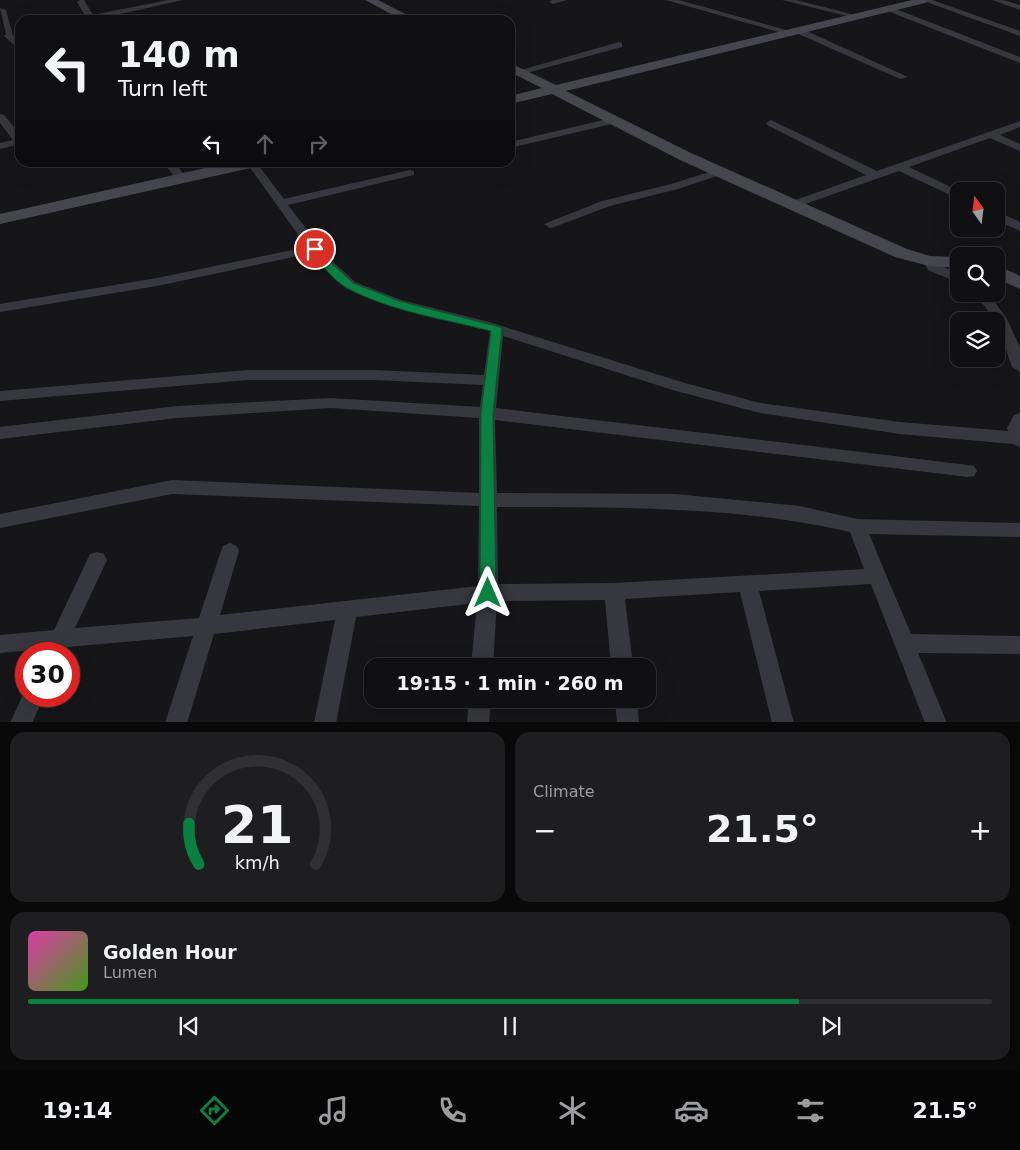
<!DOCTYPE html>
<html lang="en">
<head>
<meta charset="utf-8">
<style>
	:root { --surface:#101012; --page:#1e1e20; --text:#f1f3f6; --muted:#9c9d9f; --line:#303032; --accent:#0b8043 }
	body { margin:0; font-family:"DejaVu Sans",sans-serif; background:var(--page); color:var(--text); height:100vh; display:flex; flex-direction:column; font-size:19px; white-space:nowrap }
	* { box-sizing:border-box; margin:0 }
	p { font-size:16px; color:var(--muted) }
	.icon { flex:none; width:28px; height:28px; fill:none; stroke:currentColor; stroke-width:2; stroke-linecap:round; stroke-linejoin:round }
	.map { position:relative; height:722px; overflow:hidden }
	.sheet { display:flex; flex-direction:column; gap:10px; padding:10px; background:#09090a; flex:1 }
	.sheet>* { flex:none }
	.hud { position:absolute; left:15px; top:15px; width:500px; height:152px; border-radius:15px; box-shadow:0 5px 20px #0002,0 0 0 1px var(--line); background:#101012; color:var(--text); overflow:hidden }
	.needle { width:32px; rotate:346deg }
	.controls { position:absolute; left:950px; top:182px; display:grid; gap:10px }
	.controls a { display:grid; place-items:center; width:55px; height:55px; border-radius:10px; background:var(--surface); box-shadow:0 5px 20px #0002,0 0 0 1px var(--line); font-size:25px }
	.speed { position:absolute; left:15px; top:642px; display:flex; gap:10px; font-size:25px; font-weight:700; text-align:center }
	.speed>* { display:grid; place-content:center; width:65px; height:65px; border-radius:50%; background:var(--surface); box-shadow:0 5px 20px #0002,0 0 0 1px var(--line); line-height:1 }
	.speed .limit { border:8px solid #d22; background:#fff; color:#111 }
	.pin { position:absolute; display:grid; place-items:center; width:42px; height:42px; color:#fff; margin:-21px; border:2px solid #fff; border-radius:50%; box-shadow:0 1px 5px #0007 }
	.me { position:absolute; width:55px; margin:-28px; rotate:0deg; stroke-linejoin:round; filter:drop-shadow(0 0 4px #0008) }
	.turn { display:flex; align-items:center; gap:18px; height:105px; padding:0 20px; font-size:22px }
	.turn .icon { width:65px; height:65px; stroke-width:2.5 }
	.turn b { display:block; font-size:35px; line-height:42px }
	.lanes { display:flex; align-items:center; height:48px; padding:0 20px; background:#0003; justify-content:center; gap:25px; direction:ltr }
	.lanes .off { opacity:.35 }
	.big { font-size:38px; font-weight:800; line-height:1.1 }
	.sheet .tile { flex:1; display:flex; flex-direction:column; justify-content:center; gap:8px; min-width:0; padding:0 18px; border-radius:15px; background:var(--page) }
	.sheet .dial { align-items:center; gap:0 }
	.dial svg { height:130px; overflow:visible; fill:none; stroke:var(--line); stroke-width:7; stroke-linecap:round; text-anchor:middle }
	.dial text { fill:var(--text); stroke:none }
	.song { display:flex; align-items:center; gap:15px }
	.cover { width:60px; height:60px; border-radius:8px; background:linear-gradient(135deg,hsl(320 70% 55%),hsl(100 70% 35%)) }
	.played { height:5px; border-radius:2px; background:linear-gradient(90deg,var(--accent) 80%,var(--line) 80%) }
	.keys { display:flex; justify-content:space-around; direction:ltr }
	.heat { display:flex; justify-content:space-between; align-items:center; font-size:28px; direction:ltr }
	.sheet .tiles { flex:1; display:grid; gap:10px; grid-template-columns:1fr 1fr }
	.tile:last-child { grid-column:span 2 }
	.trip { position:absolute; left:364px; top:658px; width:292px; height:50px; border-radius:15px; background:var(--surface); box-shadow:0 5px 20px #0002,0 0 0 1px var(--line); font-weight:800; line-height:50px; text-align:center }
	.menu { display:flex; height:80px; justify-content:space-around; align-items:center; background:#060607; color:var(--muted) }
	.menu .icon { width:35px; height:35px }
	.menu .selected { color:var(--accent) }
	.menu b { font-size:22px; color:var(--text) }
	.map>svg:first-child { display:block }
	.lines { fill:none; stroke-linecap:round; stroke-linejoin:round }
	.street { fill:#37383d; fill-rule:evenodd }
	.secondary { fill:#45474d; fill-rule:evenodd }
	.route { fill:#0b8043; stroke:#07532c }
</style>
</head>
<body>
<div class="map">
<svg width="1020" height="723" viewBox="0 0 1020 723">
	<rect width="100%" height="100%" fill="#161618"/>
	<g class="lines">
		<g class="street">
			<path d="M80 0H84L93 15 168 0H183L93 20H77L86 17 77 2Z"/>
			<path d="M552 0H567L553 4 549 2Z"/>
			<path d="M666 0H679L793 32 786 34Z"/>
			<path d="M782 0H796L859 16 855 18Z"/>
			<path d="M921 0H932L1020 31V36Z"/>
			<path d="M992 0H1003L1020 5V10Z"/>
			<path d="M888 6 1020 57V63L885 10 884 8Z"/>
			<path d="M0 8 6 10 13 36 20 42V50L4 36 6 34Z"/>
			<path d="M794 28H800L908 77 900 79 794 32Z"/>
			<path d="M619 42 622 43V47L519 75 514 72Z"/>
			<path d="M0 114 4 115 20 134V144L0 149V143L13 140 0 123Z"/>
			<path d="M612 118 616 119V123L510 148V142Z"/>
			<path d="M771 120 877 171 1020 121V127L1000 135 1020 144V151L990 138 909 167 959 191V199L899 171 791 209 785 205 787 203 866 175 767 125 766 123Z"/>
			<path d="M163 162H174L187 178 185 180H177Z"/>
			<path d="M246 162H256L284 199 410 170 414 171V175L288 205 329 258 355 282 401 300 489 322 685 383 760 403 900 422 1008 431 1007 428 1014 415 1020 413V447L1013 444 900 434 760 413 676 391 503 336 496 408 968 465 974 466 977 471 974 476 968 477 495 420 497 493 675 494 800 506 857 519 1020 523V537L869 534 911 634 1020 636V654L918 653 947 723H925L871 584 759 591 794 723H772L740 592 625 599 633 666H611L605 600 497 601 493 666H471L477 603 356 617 336 723H314L335 620 214 634 187 723H165L193 636 67 647 64 654H43L45 649 0 653V635L54 630 90 554 97 552 104 554 107 560 75 628 199 618 221 551 223 546 230 543 237 546 239 551 220 615 478 586 479 506 172 494 0 528V514L172 480 479 493V418L331 408 177 418 0 439V427L177 406 331 398 480 407 483 385 374 380H248L0 401V391L248 370H374L484 375 490 331 391 306 345 288 312 253 157 286 0 312V304L157 278 307 247ZM497 507C615 508 734 505 850 532L864 569 614 583 498 584Z"/>
			<path d="M719 169 723 170V174L678 189 610 206 554 227 550 228 544 224 602 201 671 184Z"/>
			<path d="M996 211 1020 222V231L996 220Z"/>
			<path d="M929 257 934 258 938 264 959 274V283L928 270 923 261Z"/>
			<path d="M975 294H989L1007 319 1020 347V372L1012 367 996 321Z"/>
			<path d="M26 688V696H44L32 723H10Z"/>
			<path d="M469 699H491L489 723H467Z"/>
			<path d="M615 699H637L639 723H617Z"/>
		</g>
		<g class="secondary">
			<path d="M365 0H378L417 20H402Z"/>
			<path d="M912 0H930L925 3 566 91 691 153 907 249 930 256 959 257V268L929 266 895 257 680 160 552 94 510 104V96L542 88 510 72V63L556 85Z"/>
			<path d="M232 162H262L255 167 0 224V214Z"/>
			<path d="M996 265 1020 276V289L996 278Z"/>
		</g>
	</g>
	<path class="route" d="M315 246 318 247 327 259 353 283 399 301 500 327 502 329 493 413 496 593 493 597 488 599 483 597 480 593 481 413 491 331C444 319 390 311 347 288 333 280 319 262 310 249Z"/>
</svg>
<div class="controls">
<a><svg class="needle" viewBox="-14 -14 28 28"><path d="M0-13l5 13h-10z" fill="#e53935"/><path d="M0 13l5-13h-10z" fill="#9c9d9f"/></svg></a>
<a><svg class="icon" aria-label="search" viewBox="0 0 24 24"><circle cx="10" cy="10" r="6"/><path d="M15 15l6 6"/></svg></a>
<a><svg class="icon" aria-label="layers" viewBox="0 0 24 24"><path d="M12 4l9 5-9 5-9-5zM3 14l9 5 9-5"/></svg></a>
</div>
<div class="speed"><div class="limit">30</div></div>
<div class="pin" style="left:315px;top:249px;background:#d93025"><svg class="icon" aria-label="arrive" viewBox="0 0 24 24"><path d="M6 21V4h12l-3 4 3 4H6"/></svg></div>
<svg class="me" style="left:488px;top:593px" viewBox="-20 -20 40 40"><path d="M0-17L14 15 0 8-14 15z" fill="#0b8043" stroke="#fff" stroke-width="4"/></svg>
<div class="trip">19:15 · 1 min · 260 m</div>
<div class="hud">
<div class="turn"><svg class="icon" aria-label="left" viewBox="0 0 24 24"><path d="M17 20v-9H6M10 6l-5 5 5 5"/></svg><div><b>140 m</b>Turn left</div></div>
<div class="lanes"><svg class="icon" aria-label="left" viewBox="0 0 24 24"><path d="M17 20v-9H6M10 6l-5 5 5 5"/></svg><svg class="icon off" aria-label="ahead" viewBox="0 0 24 24"><path d="M12 20V5M6 11l6-6 6 6"/></svg><svg class="icon off" aria-label="right" viewBox="0 0 24 24"><path d="M7 20v-9h11M14 6l5 5-5 5"/></svg></div>
</div>
</div>
<section class="sheet">
<div class="tiles">
<div class="tile dial"><svg viewBox="0 0 100 80">
<path d="M14 69A42 42 0 1 1 86 69"/>
<path d="M14 69A42 42 0 0 1 8 44" stroke="#0b8043"/>
<text x="50" y="56" font-size="32" font-weight="700">21</text>
<text x="50" y="72" font-size="11">km/h</text>
</svg></div>
<div class="tile"><p>Climate</p>
<div class="heat"><a>−</a><b class="big">21.5°</b><a>+</a></div>
</div>
<div class="tile">
<div class="song"><i class="cover"></i><div><b>Golden Hour</b><p>Lumen</p></div></div>
<div class="played"></div>
<div class="keys"><svg class="icon" aria-label="previous" viewBox="0 0 24 24"><path d="M18 5L8 12l10 7zM5 5v14"/></svg><svg class="icon" aria-label="pause" viewBox="0 0 24 24"><path d="M8 5v14M16 5v14"/></svg><svg class="icon" aria-label="next" viewBox="0 0 24 24"><path d="M6 5l10 7-10 7zM19 5v14"/></svg></div>
</div>
</div>
</section>
<nav class="menu">
<b>19:14</b>
<svg class="icon selected" aria-label="directions" viewBox="0 0 24 24"><path d="M12 3l9 9-9 9-9-9zM9 14v-3h6M13 9l2 2-2 2"/></svg>
<svg class="icon" aria-label="music" viewBox="0 0 24 24"><path d="M9 18V5l10-2v13"/><circle cx="6" cy="18" r="3"/><circle cx="16" cy="16" r="3"/></svg>
<svg class="icon" aria-label="phone" viewBox="0 0 24 24"><path d="M5 4h4l2 5-3 2q2 4 5 5l2-3 5 2v4C11 20 4 13 5 4z"/></svg>
<svg class="icon" aria-label="climate" viewBox="0 0 24 24"><path d="M12 3v18M4 7l16 10M4 17L20 7"/></svg>
<svg class="icon" aria-label="car" viewBox="0 0 24 24"><path d="M5 17H2v-5l4-1 3-4h7l3 4 3 1v5h-3M9 17h6M6 11h13"/><circle cx="7" cy="17" r="2"/><circle cx="17" cy="17" r="2"/></svg>
<svg class="icon" aria-label="filters" viewBox="0 0 24 24"><path d="M4 7h16M4 17h16"/><circle cx="9" cy="7" r="2"/><circle cx="15" cy="17" r="2"/></svg>
<b>21.5°</b>
</nav>
</body>
</html>
